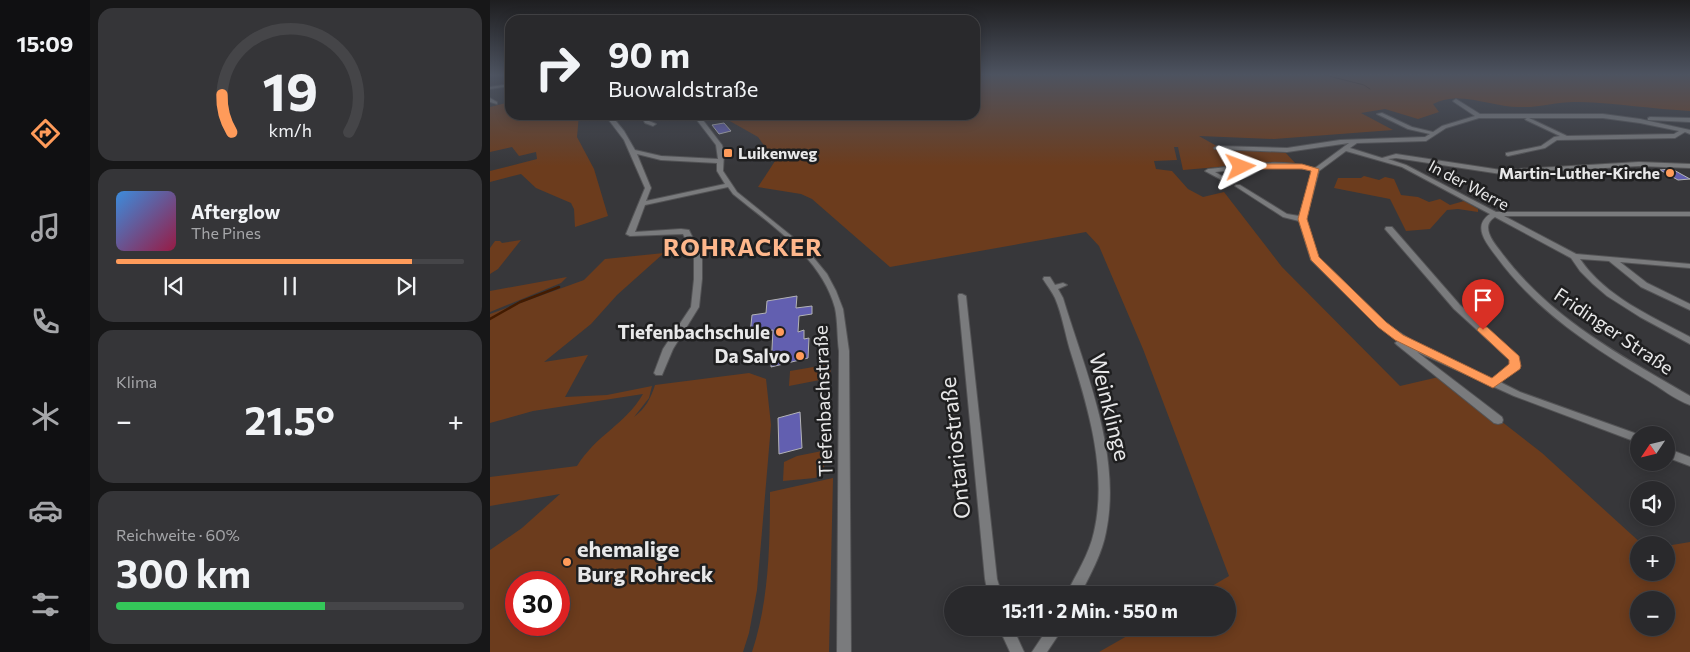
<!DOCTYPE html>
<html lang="de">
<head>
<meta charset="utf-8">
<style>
	:root { --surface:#29292c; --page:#353538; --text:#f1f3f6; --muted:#a5a6a9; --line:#454548; --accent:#ff9b5a }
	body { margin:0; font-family:Commissioner,sans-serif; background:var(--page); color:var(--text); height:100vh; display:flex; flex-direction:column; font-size:19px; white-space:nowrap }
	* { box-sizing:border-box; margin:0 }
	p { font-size:16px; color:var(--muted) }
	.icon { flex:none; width:28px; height:28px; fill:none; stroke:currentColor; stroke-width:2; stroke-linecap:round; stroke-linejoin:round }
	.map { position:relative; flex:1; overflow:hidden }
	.drawer { display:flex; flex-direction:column; gap:8px; padding:8px; background:#171718; width:400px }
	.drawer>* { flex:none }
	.top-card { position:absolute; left:15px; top:15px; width:475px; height:105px; border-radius:15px; box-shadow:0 2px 12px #0003,0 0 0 1px var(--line); background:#29292c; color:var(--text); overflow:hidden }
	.needle { width:32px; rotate:235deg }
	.controls { position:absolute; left:1140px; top:426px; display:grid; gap:10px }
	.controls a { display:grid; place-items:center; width:45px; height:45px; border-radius:50%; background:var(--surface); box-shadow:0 2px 12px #0003,0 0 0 1px var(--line); font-size:25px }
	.speed { position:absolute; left:15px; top:571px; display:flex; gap:10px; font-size:25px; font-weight:700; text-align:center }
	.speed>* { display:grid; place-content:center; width:65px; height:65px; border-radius:50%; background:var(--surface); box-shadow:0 2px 12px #0003,0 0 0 1px var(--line); line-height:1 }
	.speed .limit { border:8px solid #d22; background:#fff; color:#111 }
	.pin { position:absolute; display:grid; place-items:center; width:42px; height:42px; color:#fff; margin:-51px -21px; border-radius:50% 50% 50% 0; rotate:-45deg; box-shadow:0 0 5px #0007 }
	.pin .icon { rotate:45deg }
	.me { position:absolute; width:55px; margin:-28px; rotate:87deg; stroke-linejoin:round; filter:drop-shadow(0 0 4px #0008) }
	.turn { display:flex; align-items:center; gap:18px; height:105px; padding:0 20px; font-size:22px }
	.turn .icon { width:65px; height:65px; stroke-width:2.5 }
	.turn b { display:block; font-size:35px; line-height:42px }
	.big { font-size:38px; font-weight:700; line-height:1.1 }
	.drawer .tile { flex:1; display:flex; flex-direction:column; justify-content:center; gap:8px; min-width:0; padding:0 18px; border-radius:15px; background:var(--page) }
	.drawer .dial { align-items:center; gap:0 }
	.dial svg { height:130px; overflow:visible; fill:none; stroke:var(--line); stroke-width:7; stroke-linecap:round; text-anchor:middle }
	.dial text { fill:var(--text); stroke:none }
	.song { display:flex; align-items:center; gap:15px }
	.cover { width:60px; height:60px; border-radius:8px; background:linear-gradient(135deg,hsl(210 70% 55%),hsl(340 70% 35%)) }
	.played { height:5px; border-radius:2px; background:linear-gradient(90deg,var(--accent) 85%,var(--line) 85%) }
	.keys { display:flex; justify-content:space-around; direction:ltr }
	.heat { display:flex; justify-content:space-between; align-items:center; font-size:28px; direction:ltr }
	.charge { height:8px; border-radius:4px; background:linear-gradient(90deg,#34c759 60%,var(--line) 0) }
	.trip { position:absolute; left:454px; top:586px; width:292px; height:50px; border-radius:25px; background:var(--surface); box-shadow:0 2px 12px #0003,0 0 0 1px var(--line); font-weight:700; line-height:50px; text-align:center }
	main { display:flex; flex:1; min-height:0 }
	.menu { display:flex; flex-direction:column; width:90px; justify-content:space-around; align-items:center; background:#101012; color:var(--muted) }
	.menu .icon { width:35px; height:35px }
	.menu .on { color:var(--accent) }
	.menu b { font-size:22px; color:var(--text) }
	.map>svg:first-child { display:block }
	.green { fill:#6c3c1d; fill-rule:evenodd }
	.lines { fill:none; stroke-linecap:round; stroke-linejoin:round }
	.stream-far1 { stroke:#431b00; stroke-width:1 }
	.stream { stroke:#431b00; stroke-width:2.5 }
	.building { fill:#625fb0; stroke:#b3b3b6 }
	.street-casing { stroke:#535355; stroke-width:2 }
	.street { fill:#7a7b7d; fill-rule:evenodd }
	.route { fill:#ff9b5a; stroke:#a6653a }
	.poi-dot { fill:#ff9b5a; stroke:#1f1f20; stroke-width:2 }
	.labels { text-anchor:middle; stroke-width:5; stroke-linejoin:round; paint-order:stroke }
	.far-poi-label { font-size:16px; font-weight:bold; fill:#e8e8e9; stroke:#1f1f20; text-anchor:start }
	.far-street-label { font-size:16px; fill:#e8e8e9; stroke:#1f1f20 }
	.street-label { font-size:19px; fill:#e8e8e9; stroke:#1f1f20 }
	.poi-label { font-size:19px; font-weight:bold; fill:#e8e8e9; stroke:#1f1f20; text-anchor:end }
	.near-street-label { font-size:22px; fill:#e8e8e9; stroke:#1f1f20 }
	.near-poi-label { font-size:22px; font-weight:bold; fill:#e8e8e9; stroke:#1f1f20; text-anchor:start }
	.district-label { font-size:24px; font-weight:bold; letter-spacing:1px; fill:#feb78c; stroke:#1f1f20 }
</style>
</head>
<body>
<main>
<nav class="menu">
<b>15:09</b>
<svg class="icon on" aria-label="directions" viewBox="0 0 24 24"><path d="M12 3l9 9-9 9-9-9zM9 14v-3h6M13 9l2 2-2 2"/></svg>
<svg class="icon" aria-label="music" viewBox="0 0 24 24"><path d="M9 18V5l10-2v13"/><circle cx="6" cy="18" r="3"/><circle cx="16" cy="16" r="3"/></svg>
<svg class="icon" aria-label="phone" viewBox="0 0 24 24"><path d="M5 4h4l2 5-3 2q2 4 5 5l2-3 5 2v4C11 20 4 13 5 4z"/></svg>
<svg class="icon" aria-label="climate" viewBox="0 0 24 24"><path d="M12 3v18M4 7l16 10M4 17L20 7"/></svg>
<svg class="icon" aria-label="car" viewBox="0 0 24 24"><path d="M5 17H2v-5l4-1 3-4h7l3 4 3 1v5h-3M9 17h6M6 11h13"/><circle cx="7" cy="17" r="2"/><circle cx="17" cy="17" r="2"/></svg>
<svg class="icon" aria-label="filters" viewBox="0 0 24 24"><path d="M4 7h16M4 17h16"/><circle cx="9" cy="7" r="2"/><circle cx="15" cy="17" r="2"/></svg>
</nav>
<section class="drawer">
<div class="tile dial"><svg viewBox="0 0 100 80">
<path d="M14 69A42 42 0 1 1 86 69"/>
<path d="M14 69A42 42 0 0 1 8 46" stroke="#ff9b5a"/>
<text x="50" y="56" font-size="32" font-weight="700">19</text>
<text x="50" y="72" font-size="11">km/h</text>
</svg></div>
<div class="tile">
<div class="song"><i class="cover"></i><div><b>Afterglow</b><p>The Pines</p></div></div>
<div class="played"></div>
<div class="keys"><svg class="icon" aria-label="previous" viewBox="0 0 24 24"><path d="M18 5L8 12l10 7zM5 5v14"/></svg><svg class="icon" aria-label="pause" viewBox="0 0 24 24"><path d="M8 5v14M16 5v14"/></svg><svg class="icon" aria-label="next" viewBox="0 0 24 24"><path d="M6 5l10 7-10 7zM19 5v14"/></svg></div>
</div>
<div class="tile"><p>Klima</p>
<div class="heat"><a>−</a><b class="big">21.5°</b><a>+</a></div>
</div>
<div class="tile"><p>Reichweite · 60%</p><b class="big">300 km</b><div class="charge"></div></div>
</section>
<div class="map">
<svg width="1200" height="652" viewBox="0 0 1200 652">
	<rect width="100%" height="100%" fill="#37373a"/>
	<g class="green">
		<path d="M485 75H1200V111C1163 109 1126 103 1089 102 1068 101 1050 108 1029 107 1001 107 969 90 943 104L949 112 928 119 895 109 871 113 903 130 784 139 709 136 732 149 794 151 806 164H763L693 170 688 147H684L687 160 664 161 666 169 682 171 698 189 713 197 734 192 792 267 910 386 953 376 1052 453 1153 545H1149V572H1176V546L1200 542V652H609L651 628H738V595H707L739 576 653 349 609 246 596 232 400 267 322 199 311 194 268 187 285 161 268 137 238 120 242 115H485ZM1149 600H1176V628H1149Z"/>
		<path d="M20 102V115H89L87 137 104 169 118 216 85 227 84 209 81 203 46 188 31 174 0 182V171L47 159 46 152 29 156 22 147 0 152V107Z"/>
		<path d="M874 176 889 180 895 177 904 179 911 195 928 197 939 202 950 199 960 205 974 201 988 209V212L968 209 957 210 940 229 916 231 900 199 844 188 848 178H871Z"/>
		<path d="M31 240 8 269 0 274V248L5 241H10L12 243Z"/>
		<path d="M174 253 127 295 101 324 54 362 98 355 75 397 117 395 162 386 159 398 144 417C155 409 161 398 165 385L259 373 276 379 281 425 267 590 259 633 253 652H0V550L32 528 70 494 0 506V477L87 466C107 434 135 425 153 394L43 411 0 423V314L94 280 115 259ZM26 582H69V625H26Z"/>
		<path d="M77 277 71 283 0 312V291Z"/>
		<path d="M341 364 340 378 299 386 300 371Z"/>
		<path d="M332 451 335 473 325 478 293 481 294 462 307 456Z"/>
		<path d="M343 478 339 652H262C279 601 280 545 280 492Z"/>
	</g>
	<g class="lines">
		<g class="stream-far1">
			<path d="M835 75 874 85 880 89"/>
			<path d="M485 76 500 75"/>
		</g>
		<path class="stream" d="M0 319 30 302 69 287"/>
	</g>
	<g class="building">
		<path d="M234 123 241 131 229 134 222 125Z"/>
		<path d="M1182 169 1200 179 1188 180 1170 170Z"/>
		<path d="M307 296 306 308 322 306V314L309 316 308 332 314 330V339L319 338 318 358 281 367 283 330 260 334 262 315 276 313 277 301Z"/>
		<path d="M310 412 312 448 289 454 288 418Z"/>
	</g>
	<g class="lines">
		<g class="street-casing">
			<g id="street">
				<path d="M20 84V86L0 89V87Z"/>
				<path d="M0 98 7 102V104L0 102Z"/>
				<path d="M966 99 990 114H1113L1150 119 1200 130V134L1195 132 1185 138 1067 140 1055 148 1018 156 1016 155V153L1051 146 1064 137 1070 136 1036 120 1035 119 1037 118H989L956 128 936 141 867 143 860 148 892 158 906 154 1011 170 1149 162 1200 164V168L1149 166 1011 174 906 158 898 159 916 165 1006 212H1200V216H1014L1086 254 1200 264V268L1130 262 1157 283 1200 304V310L1151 287 1119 261 1090 259C1116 297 1161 316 1200 337V344L1150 317 1117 296 1103 284 1090 271 1081 258 1005 217C990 226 1003 242 1011 252 1060 318 1130 355 1200 396V405C1185 400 1171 388 1157 380 1100 346 1045 310 1006 256 996 243 982 226 1000 214L912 167 856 151 829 171 816 219 828 257 895 323 932 347 1002 379 1020 365V360L964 309 895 229 896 227H902L970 305 1028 357 1030 366 1028 368 1010 382 1030 392 1150 435 1149 443 1024 396 927 352 1012 417 1013 420 1012 423 1008 424 1004 423 907 345 905 343 909 340 889 327 821 260 809 221 793 217 745 186 746 185H750L797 214 809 216 823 171C790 162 758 169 725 172L732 176V178L730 179 715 171 718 169C754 165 789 158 825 168L859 143 797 152 725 149 724 148 727 146 797 148 850 140 935 137 940 134 918 129 887 114 892 113 922 127 943 132 952 126 985 116 964 102 963 101ZM1039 118H1113L1150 123 1189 131 1184 134 1077 136Z"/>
				<path d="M115 115H121L134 131 145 150 171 156 228 159 226 145 203 115H209L232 145 234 153 233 171 247 192 309 242 323 257 337 274 346 291 353 309 359 351 361 652H347L349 351C347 337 348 322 345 308 331 257 282 226 243 194L238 187 155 205 145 232 191 229 199 230 212 257V279L209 307 183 349 172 375H166L164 373 173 349 201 307 204 279V257L193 234 140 236 136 234 155 188 134 140ZM147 154 171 160 227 163V171L235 184 156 201 161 188Z"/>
				<path d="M151 115H157L159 121 166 124 163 126 155 123Z"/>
				<path d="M1160 117 1200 118V122L1158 120V118Z"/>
				<path d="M554 277H560L565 285 573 283 577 285 568 289 573 298C595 371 632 455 616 532 612 554 600 575 590 595H576C586 574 599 555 604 532 618 472 598 407 580 350 575 333 572 314 565 298 562 292 557 285 553 279Z"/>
				<path d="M469 294H472L476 296 507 579 512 595H498L495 579 468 296Z"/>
				<path d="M1176 448 1200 457V466L1176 457Z"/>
				<path d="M509 628H523L534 652H520Z"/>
				<path d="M558 628H573L557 652H542Z"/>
			</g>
		</g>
		<use href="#street" class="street"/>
	</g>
	<linearGradient id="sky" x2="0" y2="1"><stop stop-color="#1e1e20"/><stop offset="0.45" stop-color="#4d5360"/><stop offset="1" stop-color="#4d5360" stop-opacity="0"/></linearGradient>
	<rect width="1200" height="166" fill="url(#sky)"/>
	<path class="route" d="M751 164H812L829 169 817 219 829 257 896 322 913 335 1002 378 1019 364V360L987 330 989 327H997L1029 356 1031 366 1030 369 1003 388 905 340 888 327 821 260 808 219 821 171 812 169H749L747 167Z"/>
	<g class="poi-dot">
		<rect x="233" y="148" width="10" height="10" rx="2.5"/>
		<circle cx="1180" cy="173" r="5"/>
		<circle cx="290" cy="332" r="5"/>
		<circle cx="310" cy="356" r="5"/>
		<circle cx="77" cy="562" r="5"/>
	</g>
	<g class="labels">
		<g class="far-poi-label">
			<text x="248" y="159">Luikenweg</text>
			<text x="1170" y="179" text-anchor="end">Martin-Luther-Kirche</text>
		</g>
		<g class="far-street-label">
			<text transform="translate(979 185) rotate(28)" y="6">In der Werre</text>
		</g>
		<g class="street-label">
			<text transform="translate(1124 331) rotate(34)" y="7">Fridinger Straße</text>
			<text transform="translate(333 401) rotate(-92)" y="7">Tiefenbachstraße</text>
		</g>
		<g class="poi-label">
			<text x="280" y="339">Tiefenbachschule</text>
			<text x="300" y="363">Da Salvo</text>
		</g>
		<g class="near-street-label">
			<text transform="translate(620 407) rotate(76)" y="8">Weinklinge</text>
			<text transform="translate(465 448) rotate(-96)" y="8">Ontariostraße</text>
		</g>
		<g class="near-poi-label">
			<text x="87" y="557">ehemalige<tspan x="87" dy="25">Burg Rohreck</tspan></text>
		</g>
		<g class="district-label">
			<text x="253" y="256">ROHRACKER</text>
		</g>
	</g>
</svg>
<div class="controls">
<a><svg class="needle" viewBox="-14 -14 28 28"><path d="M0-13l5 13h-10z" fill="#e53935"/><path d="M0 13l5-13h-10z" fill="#a5a6a9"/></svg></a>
<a><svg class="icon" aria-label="sound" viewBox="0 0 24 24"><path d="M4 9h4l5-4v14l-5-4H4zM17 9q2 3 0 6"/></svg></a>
<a>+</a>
<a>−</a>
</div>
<div class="speed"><div class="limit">30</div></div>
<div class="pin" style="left:993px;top:330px;background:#d93025"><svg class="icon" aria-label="arrive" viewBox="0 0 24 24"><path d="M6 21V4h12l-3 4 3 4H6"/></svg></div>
<svg class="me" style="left:751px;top:167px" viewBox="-20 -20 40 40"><path d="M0-17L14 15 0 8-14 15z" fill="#ff9b5a" stroke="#fff" stroke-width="4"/></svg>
<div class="trip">15:11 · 2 Min. · 550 m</div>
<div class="top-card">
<div class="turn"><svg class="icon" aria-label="right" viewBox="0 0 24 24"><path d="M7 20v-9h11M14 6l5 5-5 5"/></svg><div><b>90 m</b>Buowaldstraße</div></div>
</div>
</div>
</main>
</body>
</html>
